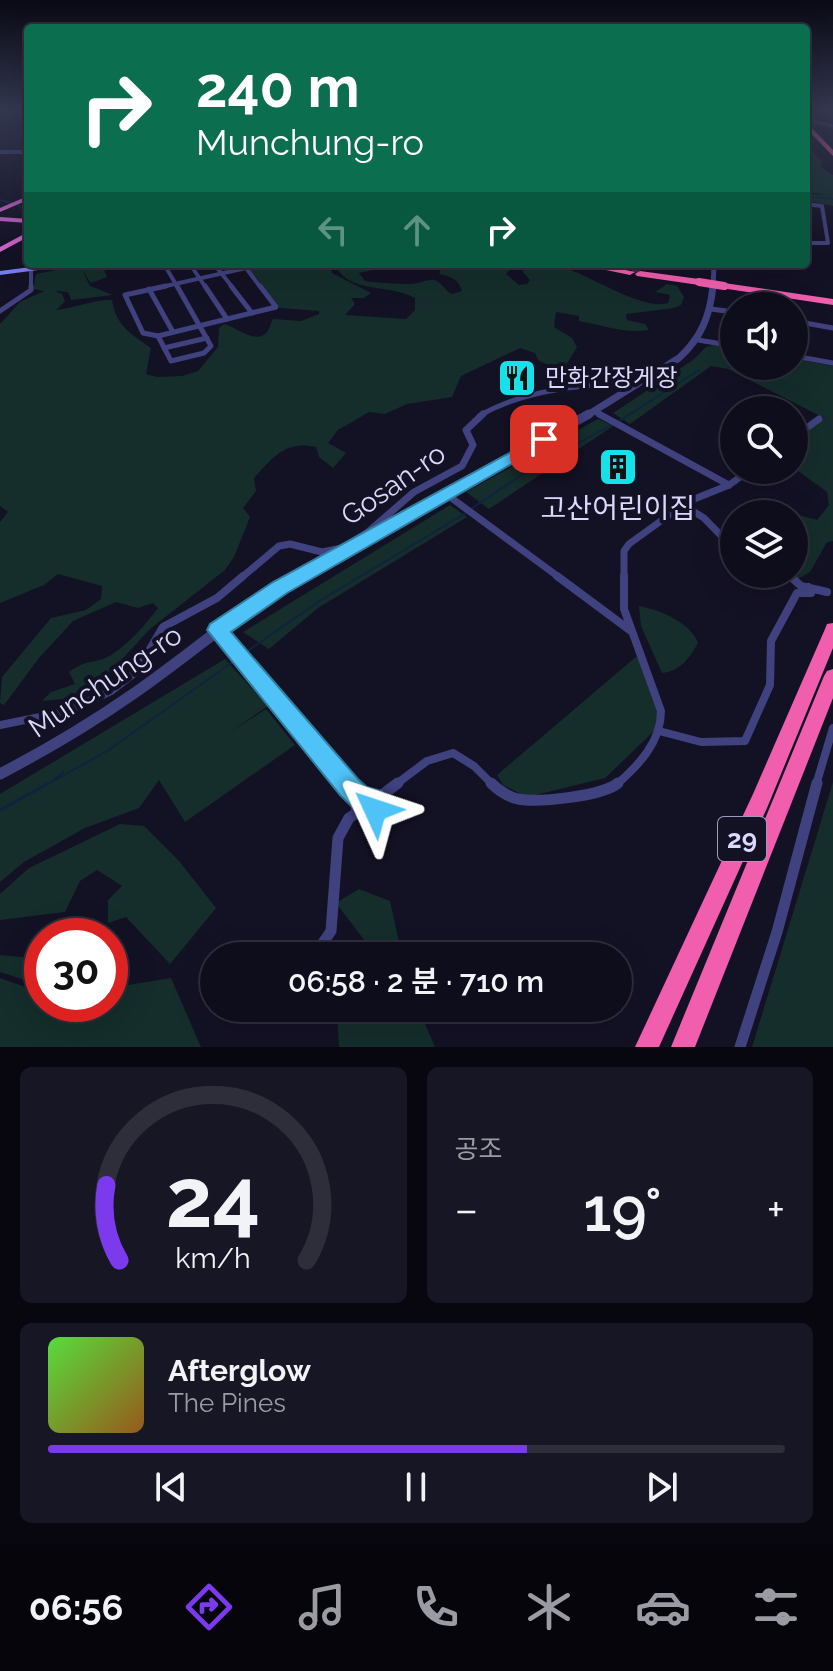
<!DOCTYPE html>
<html lang="ko">
<head>
<meta charset="utf-8">
<style>
	:root { --surface:#0e0d1b; --page:#171624; --text:#f1f3f6; --muted:#9b9ca3; --line:#2e2d3a; --accent:#7c3aed }
	body { margin:0; font-family:Raleway,"Noto Sans KR",sans-serif; background:var(--page); color:var(--text); height:100vh; display:flex; flex-direction:column; font-size:30px; white-space:nowrap }
	* { box-sizing:border-box; margin:0 }
	p { font-size:26px; color:var(--muted) }
	.icon { flex:none; width:44px; height:44px; fill:none; stroke:currentColor; stroke-width:2; stroke-linecap:round; stroke-linejoin:round }
	.map { position:relative; height:1047px; overflow:hidden }
	.sheet { display:flex; flex-direction:column; gap:20px; padding:20px; background:#08070f; flex:1 }
	.sheet>* { flex:none }
	.hud { position:absolute; left:24px; top:24px; width:786px; height:244px; border-radius:8px; box-shadow:0 8px 32px #0002,0 0 0 2px var(--line); background:#0b6e4f; color:#fff; overflow:hidden }
	.fabs { position:absolute; left:720px; top:292px; display:grid; gap:16px }
	.fabs a { display:grid; place-items:center; width:88px; height:88px; border-radius:50%; background:var(--surface); box-shadow:0 8px 32px #0002,0 0 0 2px var(--line); font-size:40px }
	.speed { position:absolute; left:24px; top:918px; display:flex; gap:16px; font-size:40px; font-weight:700; text-align:center }
	.speed>* { display:grid; place-content:center; width:104px; height:104px; border-radius:50%; background:var(--surface); box-shadow:0 8px 32px #0002,0 0 0 2px var(--line); line-height:1 }
	.speed .limit { border:12px solid #d22; background:#fff; color:#111 }
	.pin { position:absolute; display:grid; place-items:center; width:68px; height:68px; color:#fff; margin:-34px; border-radius:16px; box-shadow:0 4px 12px #0006 }
	.me { position:absolute; width:88px; margin:-44px; rotate:312deg; stroke-linejoin:round; filter:drop-shadow(0 0 6px #0008) }
	.turn { display:flex; align-items:center; gap:28px; height:168px; padding:0 40px; font-size:36px }
	.turn .icon { width:104px; height:104px; stroke-width:2.5 }
	.turn b { display:block; font-size:56px; line-height:68px }
	.lanes { display:flex; align-items:center; height:76px; padding:0 40px; background:#0003; justify-content:center; gap:40px; direction:ltr }
	.lanes .off { opacity:.35 }
	.big { font-size:60px; font-weight:600; line-height:1.1 }
	.sheet .tile { flex:1; display:flex; flex-direction:column; justify-content:center; gap:12px; min-width:0; padding:0 28px; border-radius:12px; background:var(--page) }
	.sheet .dial { align-items:center; gap:0 }
	.dial svg { height:208px; overflow:visible; fill:none; stroke:var(--line); stroke-width:7; stroke-linecap:round; text-anchor:middle }
	.dial text { fill:var(--text); stroke:none }
	.song { display:flex; align-items:center; gap:24px }
	.cover { width:96px; height:96px; border-radius:12px; background:linear-gradient(135deg,hsl(110 70% 55%),hsl(30 70% 35%)) }
	.played { height:8px; border-radius:4px; background:linear-gradient(90deg,var(--accent) 65%,var(--line) 65%) }
	.keys { display:flex; justify-content:space-around; direction:ltr }
	.heat { display:flex; justify-content:space-between; align-items:center; font-size:44px; direction:ltr }
	.sheet .tiles { flex:1; display:grid; gap:20px; grid-template-columns:1fr 1fr }
	.tile:last-child { grid-column:span 2 }
	.trip { position:absolute; left:200px; top:942px; width:432px; height:80px; border-radius:40px; background:var(--surface); box-shadow:0 8px 32px #0002,0 0 0 2px var(--line); font-weight:600; line-height:80px; text-align:center }
	.tab-bar { display:flex; height:128px; justify-content:space-around; align-items:center; background:#06050b; color:var(--muted) }
	.tab-bar .icon { width:56px; height:56px }
	.tab-bar .on { color:var(--accent) }
	.tab-bar b { font-size:36px; color:var(--text) }
	.map>svg:first-child { display:block }
	.green { fill:#152e2b }
	.lines { fill:none; stroke-linecap:round; stroke-linejoin:round }
	.stream-far1 { stroke:#0f233f; stroke-width:2 }
	.stream { stroke:#0f233f; stroke-width:3 }
	.motorway-tunnel { stroke:#312f44; stroke-width:8; stroke-dasharray:8 4; stroke-linecap:butt }
	.minor-far5 { stroke:#40427f; stroke-width:3 }
	.minor-far4 { stroke:#40427f; stroke-width:4 }
	.minor-far3 { stroke:#40427f; stroke-width:5 }
	.minor-far2 { stroke:#40427f; stroke-width:7 }
	.minor-far1 { stroke:#40427f; stroke-width:8 }
	.minor { stroke:#40427f; stroke-width:11 }
	.tertiary-far4 { stroke:#40427f; stroke-width:4 }
	.tertiary-far3 { stroke:#40427f; stroke-width:5 }
	.tertiary-far2 { stroke:#40427f; stroke-width:7 }
	.tertiary-far1 { stroke:#40427f; stroke-width:9 }
	.tertiary { stroke:#40427f; stroke-width:11 }
	.secondary { fill:#787cf2; fill-rule:evenodd }
	.trunk { fill:#d364cf; fill-rule:evenodd }
	.motorway { fill:#f05ead; fill-rule:evenodd }
	.motorway-bridge { stroke:#f05ead; stroke-width:8 }
	.route { fill:#4fc3f7; stroke:#337fa1; stroke-width:2 }
	.labels { text-anchor:middle; stroke-width:8; stroke-linejoin:round; paint-order:stroke }
	.far-poi-label { font-size:24px; fill:#dad8fb; stroke:#131124; text-anchor:start }
	.shield { fill:#131124; stroke:#9e9cba; stroke-width:2 }
	.shield-label { font-size:26px; font-weight:bold; fill:#dad8fb }
	.street-label { font-size:28px; fill:#dad8fb; stroke:#131124 }
	.poi-label { font-size:28px; fill:#dad8fb; stroke:#131124 }
</style>
</head>
<body>
<div class="map">
<svg width="833" height="1047" viewBox="0 0 833 1047">
	<rect width="100%" height="100%" fill="#131124"/>
	<g class="green">
		<path d="M806 145 822 161 821 167 833 175V206L806 200V194L828 195 806 192Z"/>
		<path d="M84 264H110L92 268 103 267 107 277 91 283 82 270 90 286 113 295 71 300 68 292 55 291 62 294 65 301 56 310C73 309 98 298 112 300 116 326 131 334 151 348L146 374 157 377 182 376 198 371 218 347 219 328 224 324C237 327 256 346 268 331 270 327 271 322 273 319L301 321 319 314V311L280 308 245 264H330L332 273 371 293 364 298H351L355 304 345 315 406 319 415 310V298C389 283 349 295 334 264H401L359 273 365 281C379 283 397 284 411 284 420 284 430 277 437 281 442 284 446 291 452 294L462 291C458 278 451 277 439 274L443 264H456L469 270 475 264H515L506 274 519 285 527 284 530 280 523 272V264C536 264 549 263 562 267 590 275 642 311 668 303L670 295 655 292 667 284 677 286 684 297 681 305 674 308 626 314 627 320 645 324 649 330C624 334 603 325 579 321V316L556 312 554 327 572 338 577 347 566 365 550 366 538 360 535 353 520 348 461 376 452 397 407 404 385 414 369 412 338 430 328 443 346 453 333 468 319 457 316 447C286 440 273 457 254 478L256 491 243 508 250 517 234 557 225 570 150 629 99 684 64 699 42 701 51 692 75 684 69 672C85 659 97 664 111 655 130 643 145 625 158 608L153 603 138 608 116 602 73 621 39 658 4 705 0 703 2 677 51 618 86 610 101 599 102 586 58 574 44 585 0 603V522L8 512 0 506V324L20 302 44 291 33 289 36 274Z"/>
		<path d="M714 345 734 349V366H794V359L833 366V541L827 542 810 572 796 580 784 574H794V514L817 520 829 505 827 492 794 468V453L808 442 798 438 824 418 728 369 711 366 630 424 613 413 693 360 706 347Z"/>
		<path d="M598 419 613 426 489 509 466 492Z"/>
		<path d="M450 505 467 517 318 608 269 649 243 632Z"/>
		<path d="M639 606C660 610 690 622 698 643 689 658 681 671 662 673L641 626Z"/>
		<path d="M637 656 658 713 654 731 605 778 527 797 503 785 497 775Z"/>
		<path d="M225 659 268 706 227 734 266 709 295 745 185 822 159 780 139 808 85 828 24 862 0 882V794Z"/>
		<path d="M833 782V1047H752Z"/>
		<path d="M120 824 144 826 179 861 216 908 170 964 126 917 108 923V900L122 886 97 870 80 881 65 912 0 920V894L29 868Z"/>
		<path d="M359 889 390 901 402 956H366L368 945 336 903Z"/>
		<path d="M0 955 42 959 41 985 0 972Z"/>
		<path d="M0 978 42 993V1004H110V988L171 978 201 1047H0Z"/>
		<path d="M342 1008H418L435 1047H339L337 1015Z"/>
	</g>
	<g class="lines">
		<g class="stream-far1">
			<path d="M806 121 833 129"/>
			<path d="M806 196 833 199"/>
			<path d="M0 200 11 203"/>
			<path d="M17 204 28 214"/>
			<path d="M619 421 699 370"/>
			<path d="M471 509 523 474 613 424"/>
			<path d="M242 655 321 600 466 513"/>
			<path d="M55 779 63 772"/>
			<path d="M50 783 107 751 237 659"/>
			<path d="M46 785 49 783"/>
		</g>
		<path class="stream" d="M0 810 49 783"/>
		<path class="motorway-tunnel" d="M632 268 642 270"/>
		<path class="minor-far5" d="M806 119 833 126"/>
		<g class="minor-far4">
			<path d="M806 204 822 206 828 243H806"/>
			<path d="M31 264V288"/>
			<path d="M164 264 178 288"/>
			<path d="M190 264 206 288"/>
			<path d="M214 264 233 288"/>
			<path d="M243 264 246 268"/>
			<path d="M246 268 261 288"/>
			<path d="M157 288 246 268"/>
		</g>
		<g class="minor-far3">
			<path d="M166 286 125 295 143 333 158 336 276 307 260 286"/>
			<path d="M205 286 227 319"/>
			<path d="M231 286 252 313"/>
			<path d="M149 289 173 332"/>
			<path d="M711 309 734 312"/>
			<path d="M0 311 31 290V286"/>
			<path d="M794 321 833 328"/>
			<path d="M158 336 171 361 204 353 211 346 177 286"/>
			<path d="M698 340 734 346"/>
			<path d="M164 348 207 338"/>
			<path d="M794 356 833 363"/>
			<path d="M594 411 602 416"/>
			<path d="M479 416C527 388 586 385 640 382"/>
		</g>
		<g class="minor-far2">
			<path d="M599 414 729 485"/>
			<path d="M794 437 819 419"/>
			<path d="M446 494 560 578"/>
			<path d="M683 505 704 518 734 549"/>
			<path d="M788 574 792 578"/>
			<path d="M241 578 279 546 290 544 322 552 342 548 368 532 414 492 462 466 473 445 466 430 483 414"/>
			<path d="M624 578V551L629 544 687 502 729 485 750 470"/>
		</g>
		<g class="minor-far1">
			<path d="M557 576 631 631"/>
			<path d="M790 576 801 586 827 592"/>
			<path d="M217 630 349 785"/>
			<path d="M0 725 65 712 111 691 137 671 163 627 217 598 243 576"/>
			<path d="M659 731 701 742 745 741 770 685 771 641 797 593H811L808 587"/>
			<path d="M395 785 427 761 453 753 474 766 493 785"/>
			<path d="M616 785C639 765 661 742 661 711L624 609V576"/>
			<path d="M816 785 833 728"/>
		</g>
		<g class="minor">
			<path d="M347 783 361 799"/>
			<path d="M491 783C499 791 506 796 518 799 538 803 603 796 618 783"/>
			<circle cx="366" cy="806" r="10"/>
			<path d="M374 801 398 783"/>
			<path d="M314 956 331 931 338 838 349 818 358 812"/>
			<path d="M740 1047 777 932 817 783"/>
		</g>
		<path class="tertiary-far4" d="M0 152H28"/>
		<path class="tertiary-far3" d="M713 288 714 264"/>
		<path class="tertiary-far2" d="M586 416 679 358C701 338 710 316 713 286"/>
		<path class="tertiary-far1" d="M296 578 589 414"/>
		<path class="tertiary" d="M0 774C46 750 90 724 133 694 189 655 240 610 300 576"/>
		<path class="secondary" d="M54 264H72L69 266 0 275V271Z"/>
		<g class="trunk">
			<path d="M28 196V200L0 212V208Z"/>
			<path d="M0 217 28 219V223L0 221Z"/>
			<path d="M28 232V237L0 252V247Z"/>
		</g>
		<g class="motorway">
			<path d="M806 122 833 150V156L806 128Z"/>
			<path d="M546 264H576V265C570 270 552 269 546 264Z"/>
			<path d="M577 264H597L635 272 630 275Z"/>
			<path d="M640 271 699 279 704 282 699 285 637 276 635 274Z"/>
			<path d="M724 283 833 299V305L721 288V284Z"/>
			<path d="M833 623V648L767 808 659 1047H635L753 794 825 629 827 624Z"/>
			<path d="M833 669V698L695 1047H671L824 676 827 671Z"/>
		</g>
		<path class="motorway-bridge" d="M699 282 724 286"/>
	</g>
	<linearGradient id="sky" x2="0" y2="1"><stop stop-color="#0a0914"/><stop offset="0.43" stop-color="#333850"/><stop offset="1" stop-color="#333850" stop-opacity="0"/></linearGradient>
	<rect width="833" height="254" fill="url(#sky)"/>
	<path class="route" d="M544 434 552 439 550 442 287 593 231 632 358 779 367 787 382 791 387 810 384 819 375 822 366 819 362 811 352 807 340 795 207 630 210 624 273 582Z"/>
	<defs>
		<g id="restaurant-square" transform="scale(2)"><rect x="-9" y="-9" width="18" height="18" rx="4" fill="#16e1e9" stroke="#131124"/><path d="M-5-6h1v4h1v-4h1v4h1v-4h1v5L-1.5 .5V6h-2V.5L-5-1ZM5-6V6H3V1.5H1.5Q1.5-4 5-6Z" fill="#111"/></g>
		<g id="building-square" transform="scale(2)"><rect x="-9" y="-9" width="18" height="18" rx="4" fill="#16e1e9" stroke="#131124"/><path d="M-4-6H4V6H1V3H-1V6H-4ZM-2.5-4.3h1.7v1.8h-1.7ZM.8-4.3h1.7v1.8H.8ZM-2.5-1h1.7V.8h-1.7ZM.8-1h1.7V.8H.8Z" fill="#111"/></g>
	</defs>
	<g fill-rule="evenodd">
		<use href="#restaurant-square" x="517" y="378"/>
		<use href="#building-square" x="618" y="467"/>
	</g>
	<g class="labels">
		<g class="far-poi-label">
			<text x="545" y="386">만화간장게장</text>
		</g>
		<rect class="shield" x="718" y="817" width="48" height="44" rx="6"/>
		<g class="shield-label">
			<text x="742" y="848">29</text>
		</g>
		<g class="street-label">
			<text transform="translate(393 484) rotate(-35)" y="10">Gosan-ro</text>
			<text transform="translate(105 681) rotate(-34)" y="10">Munchung-ro</text>
		</g>
		<g class="poi-label">
			<text x="618" y="518">고산어린이집</text>
		</g>
	</g>
</svg>
<div class="fabs">
<a><svg class="icon" aria-label="sound" viewBox="0 0 24 24"><path d="M4 9h4l5-4v14l-5-4H4zM17 9q2 3 0 6"/></svg></a>
<a><svg class="icon" aria-label="search" viewBox="0 0 24 24"><circle cx="10" cy="10" r="6"/><path d="M15 15l6 6"/></svg></a>
<a><svg class="icon" aria-label="layers" viewBox="0 0 24 24"><path d="M12 4l9 5-9 5-9-5zM3 14l9 5 9-5"/></svg></a>
</div>
<div class="speed"><div class="limit">30</div></div>
<div class="pin" style="left:544px;top:439px;background:#d93025"><svg class="icon" aria-label="arrive" viewBox="0 0 24 24"><path d="M6 21V4h12l-3 4 3 4H6"/></svg></div>
<svg class="me" style="left:375px;top:810px" viewBox="-20 -20 40 40"><path d="M0-17L14 15 0 8-14 15z" fill="#4fc3f7" stroke="#fff" stroke-width="4"/></svg>
<div class="trip">06:58 · 2 분 · 710 m</div>
<div class="hud">
<div class="turn"><svg class="icon" aria-label="right" viewBox="0 0 24 24"><path d="M7 20v-9h11M14 6l5 5-5 5"/></svg><div><b>240 m</b>Munchung-ro</div></div>
<div class="lanes"><svg class="icon off" aria-label="left" viewBox="0 0 24 24"><path d="M17 20v-9H6M10 6l-5 5 5 5"/></svg><svg class="icon off" aria-label="ahead" viewBox="0 0 24 24"><path d="M12 20V5M6 11l6-6 6 6"/></svg><svg class="icon" aria-label="right" viewBox="0 0 24 24"><path d="M7 20v-9h11M14 6l5 5-5 5"/></svg></div>
</div>
</div>
<section class="sheet">
<div class="tiles">
<div class="tile dial"><svg viewBox="0 0 100 80">
<path d="M14 69A42 42 0 1 1 86 69"/>
<path d="M14 69A42 42 0 0 1 9 40" stroke="#7c3aed"/>
<text x="50" y="56" font-size="32" font-weight="700">24</text>
<text x="50" y="72" font-size="11">km/h</text>
</svg></div>
<div class="tile"><p>공조</p>
<div class="heat"><a>−</a><b class="big">19°</b><a>+</a></div>
</div>
<div class="tile">
<div class="song"><i class="cover"></i><div><b>Afterglow</b><p>The Pines</p></div></div>
<div class="played"></div>
<div class="keys"><svg class="icon" aria-label="previous" viewBox="0 0 24 24"><path d="M18 5L8 12l10 7zM5 5v14"/></svg><svg class="icon" aria-label="pause" viewBox="0 0 24 24"><path d="M8 5v14M16 5v14"/></svg><svg class="icon" aria-label="next" viewBox="0 0 24 24"><path d="M6 5l10 7-10 7zM19 5v14"/></svg></div>
</div>
</div>
</section>
<nav class="tab-bar">
<b>06:56</b>
<svg class="icon on" aria-label="directions" viewBox="0 0 24 24"><path d="M12 3l9 9-9 9-9-9zM9 14v-3h6M13 9l2 2-2 2"/></svg>
<svg class="icon" aria-label="music" viewBox="0 0 24 24"><path d="M9 18V5l10-2v13"/><circle cx="6" cy="18" r="3"/><circle cx="16" cy="16" r="3"/></svg>
<svg class="icon" aria-label="phone" viewBox="0 0 24 24"><path d="M5 4h4l2 5-3 2q2 4 5 5l2-3 5 2v4C11 20 4 13 5 4z"/></svg>
<svg class="icon" aria-label="climate" viewBox="0 0 24 24"><path d="M12 3v18M4 7l16 10M4 17L20 7"/></svg>
<svg class="icon" aria-label="car" viewBox="0 0 24 24"><path d="M5 17H2v-5l4-1 3-4h7l3 4 3 1v5h-3M9 17h6M6 11h13"/><circle cx="7" cy="17" r="2"/><circle cx="17" cy="17" r="2"/></svg>
<svg class="icon" aria-label="filters" viewBox="0 0 24 24"><path d="M4 7h16M4 17h16"/><circle cx="9" cy="7" r="2"/><circle cx="15" cy="17" r="2"/></svg>
</nav>
</body>
</html>
